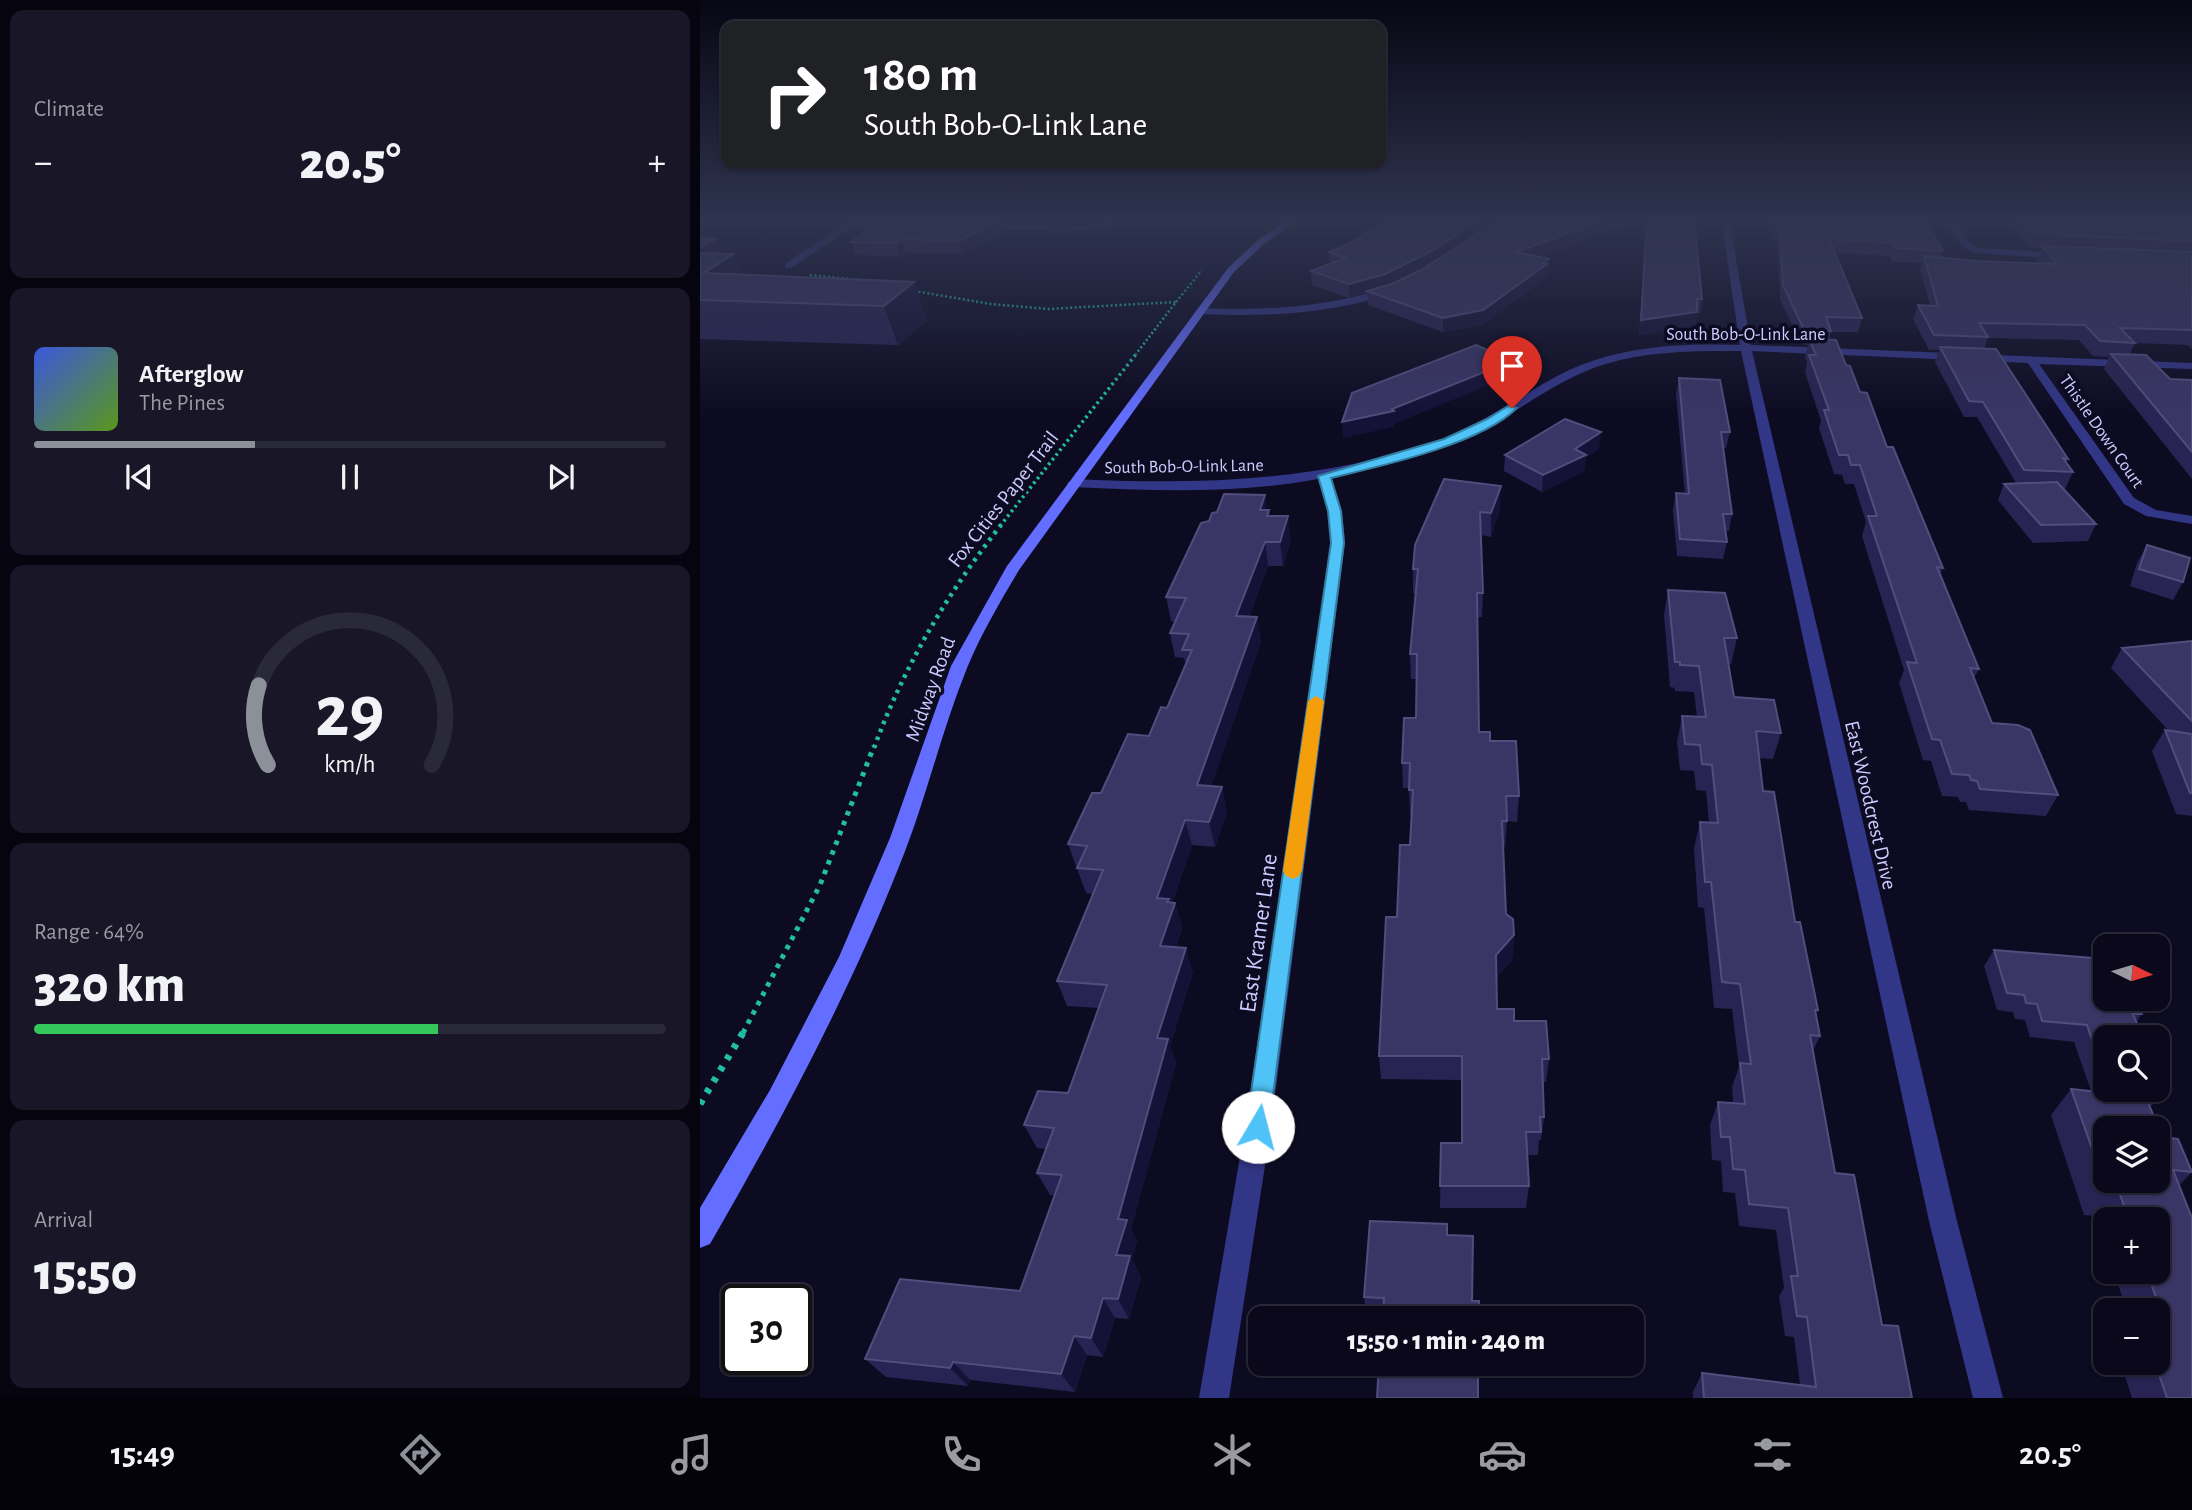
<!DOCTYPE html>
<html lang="en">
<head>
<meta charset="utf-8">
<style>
	:root { --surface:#0a081a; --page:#181627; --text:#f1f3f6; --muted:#999aa2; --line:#2a2939; --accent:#8c9099 }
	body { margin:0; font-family:"Alegreya Sans",sans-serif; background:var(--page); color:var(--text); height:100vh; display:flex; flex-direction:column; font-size:26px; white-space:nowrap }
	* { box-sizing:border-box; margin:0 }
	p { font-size:23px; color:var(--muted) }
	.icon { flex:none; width:38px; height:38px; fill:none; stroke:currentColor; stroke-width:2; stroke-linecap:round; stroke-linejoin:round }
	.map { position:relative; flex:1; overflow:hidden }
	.panel { display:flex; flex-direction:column; gap:10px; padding:10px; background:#06040e; width:700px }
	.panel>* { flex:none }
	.guide { position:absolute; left:21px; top:21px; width:665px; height:147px; border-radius:14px; box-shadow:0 2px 5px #0004,0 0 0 2px var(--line); background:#202124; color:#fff; overflow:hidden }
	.needle { width:46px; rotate:95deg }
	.fabs { position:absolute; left:1393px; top:934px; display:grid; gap:14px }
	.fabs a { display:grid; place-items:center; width:77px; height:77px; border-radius:14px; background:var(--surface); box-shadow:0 2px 5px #0004,0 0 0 2px var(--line); font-size:35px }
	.speed { position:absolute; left:21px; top:1284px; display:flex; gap:14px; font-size:35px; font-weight:700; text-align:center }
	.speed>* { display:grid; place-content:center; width:91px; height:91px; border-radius:50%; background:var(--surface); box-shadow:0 2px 5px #0004,0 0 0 2px var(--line); line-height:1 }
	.speed .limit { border:4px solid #111; border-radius:10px; background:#fff; color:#111 }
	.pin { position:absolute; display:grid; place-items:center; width:60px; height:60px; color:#fff; margin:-72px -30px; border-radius:50% 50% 50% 0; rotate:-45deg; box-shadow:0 0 7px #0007 }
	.pin .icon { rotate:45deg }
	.me { position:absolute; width:77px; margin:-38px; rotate:8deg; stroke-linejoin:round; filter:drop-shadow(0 0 5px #0008) }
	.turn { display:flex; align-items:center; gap:24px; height:147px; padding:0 28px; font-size:32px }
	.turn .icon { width:91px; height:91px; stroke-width:2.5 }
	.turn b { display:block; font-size:49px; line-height:60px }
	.big { font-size:52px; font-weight:800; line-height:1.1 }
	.panel .tile { flex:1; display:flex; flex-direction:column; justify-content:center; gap:10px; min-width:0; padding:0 24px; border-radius:14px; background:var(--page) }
	.panel .dial { align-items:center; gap:0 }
	.dial svg { height:182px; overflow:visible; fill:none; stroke:var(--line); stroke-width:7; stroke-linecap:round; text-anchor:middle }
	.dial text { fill:var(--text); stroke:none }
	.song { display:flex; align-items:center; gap:21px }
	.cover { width:84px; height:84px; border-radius:10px; background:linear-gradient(135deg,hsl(230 70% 55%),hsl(90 70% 35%)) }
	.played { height:7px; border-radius:4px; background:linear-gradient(90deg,var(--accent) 35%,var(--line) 35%) }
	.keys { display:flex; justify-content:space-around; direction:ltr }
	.heat { display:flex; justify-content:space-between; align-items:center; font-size:38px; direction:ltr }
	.charge { height:10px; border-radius:5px; background:linear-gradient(90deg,#34c759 64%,var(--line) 0) }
	.trip { position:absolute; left:548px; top:1306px; width:396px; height:70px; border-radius:14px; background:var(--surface); box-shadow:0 2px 5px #0004,0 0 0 2px var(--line); font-weight:800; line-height:70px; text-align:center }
	.dock { display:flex; height:112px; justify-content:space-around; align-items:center; background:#04030a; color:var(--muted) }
	.dock .icon { width:49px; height:49px }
	.dock .current { color:var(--accent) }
	.dock b { font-size:32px; color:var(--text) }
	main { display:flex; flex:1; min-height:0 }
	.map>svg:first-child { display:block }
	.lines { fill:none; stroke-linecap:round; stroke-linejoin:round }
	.path-far4 { stroke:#22bda6; stroke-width:2.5; stroke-dasharray:2 2.5; stroke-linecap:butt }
	.path-far3 { stroke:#22bda6; stroke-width:3.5; stroke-dasharray:2.5 3.5; stroke-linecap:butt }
	.path-far2 { stroke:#22bda6; stroke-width:4.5; stroke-dasharray:3.5 5; stroke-linecap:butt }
	.path-far1 { stroke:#22bda6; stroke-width:5; stroke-dasharray:4.5 6; stroke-linecap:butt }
	.path { stroke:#22bda6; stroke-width:7; stroke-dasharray:5 8; stroke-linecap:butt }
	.street { fill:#323686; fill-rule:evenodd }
	.secondary { fill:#636dff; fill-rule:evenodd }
	.wall { fill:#282352 }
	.shaded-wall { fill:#151237 }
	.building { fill:#393565; stroke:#514d7d; stroke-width:2; fill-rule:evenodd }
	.route { fill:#4fc3f7; stroke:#337fa1; stroke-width:2 }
	.slow { fill:#f59e0b }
	.labels { text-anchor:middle; stroke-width:7; stroke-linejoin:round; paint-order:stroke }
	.far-street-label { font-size:18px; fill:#ceccff; stroke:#0d0b22 }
	.street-label { font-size:21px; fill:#ceccff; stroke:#0d0b22 }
	.near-street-label { font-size:24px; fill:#ceccff; stroke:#0d0b22 }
</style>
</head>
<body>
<main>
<section class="panel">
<div class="tile"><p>Climate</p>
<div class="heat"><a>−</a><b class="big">20.5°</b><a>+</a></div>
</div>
<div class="tile">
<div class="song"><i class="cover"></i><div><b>Afterglow</b><p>The Pines</p></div></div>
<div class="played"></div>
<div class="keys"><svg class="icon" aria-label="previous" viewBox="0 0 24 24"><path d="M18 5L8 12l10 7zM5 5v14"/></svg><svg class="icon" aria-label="pause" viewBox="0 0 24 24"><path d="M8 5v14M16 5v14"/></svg><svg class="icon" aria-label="next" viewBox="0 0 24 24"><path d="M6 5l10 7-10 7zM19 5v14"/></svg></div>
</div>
<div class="tile dial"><svg viewBox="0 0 100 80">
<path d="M14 69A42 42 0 1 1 86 69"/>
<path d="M14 69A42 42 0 0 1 10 34" stroke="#8c9099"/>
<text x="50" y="56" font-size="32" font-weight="700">29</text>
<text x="50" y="72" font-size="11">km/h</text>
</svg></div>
<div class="tile"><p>Range · 64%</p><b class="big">320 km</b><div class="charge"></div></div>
<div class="tile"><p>Arrival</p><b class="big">15:50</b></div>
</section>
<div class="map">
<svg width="1492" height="1398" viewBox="0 0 1492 1398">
	<rect width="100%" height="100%" fill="#0d0b22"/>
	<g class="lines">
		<g class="path-far4">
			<path d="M110 275 161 280"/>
			<path d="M214 291 291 304 349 309 476 302 436 354"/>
			<path d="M476 302 502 270"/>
		</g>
		<path class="path-far3" d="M300 526 437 353"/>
		<path class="path-far2" d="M174 748C204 666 247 594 301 525"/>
		<path class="path-far1" d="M43 1033 120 885 174 746"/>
		<path class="path" d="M0 1104 44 1031"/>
		<g class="street">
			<path d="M151 219 199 222 203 225 199 228 152 227 91 268H85V264Z"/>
			<path d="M408 219H423L390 231 280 230 276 227 280 224 389 225Z"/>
			<path d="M1021 219H1029L1051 345 1492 363V369L1339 364 1434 498 1456 510 1492 516V524L1446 516 1424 504 1328 363 1052 351 1257 1221 1303 1398H1273L1229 1221 1041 351H1029C986 351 943 352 902 365 859 379 823 408 784 429 737 454 683 467 631 477L642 511 645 543 571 1127 529 1398H499L545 1127 631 543 628 511 618 479C538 494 455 491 374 487L367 483 374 479C499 485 623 482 741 439 785 423 822 394 863 373 917 346 980 343 1040 345Z"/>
			<path d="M1245 219H1254L1268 242 1279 248 1363 253 1368 256 1363 259 1274 253 1262 246Z"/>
			<path d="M690 288 695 291 694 293C630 314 567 317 500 314L495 311 500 308C572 311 620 307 690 288Z"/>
		</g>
		<path class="secondary" d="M588 219H599L564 244 534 272 319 570C300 602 281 634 267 668 241 732 226 800 200 864 148 996 81 1121 10 1244L0 1248V1208L70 1090 139 957 190 838 251 666 307 566 528 268 558 240Z"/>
	</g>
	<g class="wall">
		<path d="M183 219H331L325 222H301L304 233 263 254 206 253 200 257 156 255 151 242Z"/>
		<path d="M693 219H940L839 257 849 259 848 273 847 274 846 278 782 325 743 332 668 305 667 293 649 298 612 285 611 271 630 264 629 252 644 246Z"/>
		<path d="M947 219H994L1002 299 1000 314 997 313 995 326 939 335Z"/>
		<path d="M1067 219H1224L1243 251 1241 258 1276 261 1341 264 1337 259 1341 248 1328 247 1305 219H1492V349L1488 345 1435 343 1430 354 1470 379 1492 380V479L1404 369 1409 357 1393 356 1379 340 1288 338 1284 349 1368 459 1366 463 1373 472 1365 489H1363L1396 524 1388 541 1333 543 1298 500 1304 484 1316 483 1277 417H1264L1235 362 1239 350H1229L1213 319 1218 305H1230L1220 269 1222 263 1192 262 1190 256 1135 253 1162 318 1158 332H1131L1129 339 1146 365 1160 392 1187 447 1243 568 1240 575 1279 669 1274 678 1292 723 1358 795 1346 816 1269 810 1266 802H1260L1258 797 1242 796 1231 761 1223 760 1199 683 1204 670 1162 536 1166 522 1154 484H1145L1142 475 1134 474 1119 428 1121 421 1105 372 1107 362 1105 356 1108 345 1101 344 1080 299 1077 240H1071Z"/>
		<path d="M0 238 22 253 42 274 214 282 227 321 198 345 0 339Z"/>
		<path d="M979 378 1030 432 1026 448H1024L1032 514 1029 531H1025L1027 542 1023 559 977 556 973 510 976 493 985 494 976 394Z"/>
		<path d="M899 449 886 457 884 471 842 492 804 471 805 455Z"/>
		<path d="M744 479 800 509 791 537 781 535 783 593 782 617H777L779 732 790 741 819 796 817 822 807 821 805 847H803L806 914 814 935 812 960 796 978 797 1009 814 1021 849 1059 846 1082H843L844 1117 841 1140H839L838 1155H827L829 1186 826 1208H740L741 1143H762L761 1080 681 1079 679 1056 697 917 710 845 711 815H710L709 788H703L702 763 716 718 717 679H711L710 654 715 593H713V569Z"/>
		<path d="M567 510H569L570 516 591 540 583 566H568L549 617H557L561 642 511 786 522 787 527 812 515 847 492 845 472 903H475L482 928 476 947 493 972 470 1046 476 1063 431 1229 437 1241 432 1259 441 1277 429 1319 415 1318 403 1357 387 1355 375 1392 270 1380 268 1386 186 1377 165 1359 320 1291 354 1195H350L337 1173 346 1149 337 1148 324 1125 368 1093 399 1008 367 1006 357 981 393 894 386 893 368 844 401 793 449 736 467 708 486 665 484 658 475 657 470 633 475 622 471 621 466 597Z"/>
		<path d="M1447 545 1483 582 1473 600 1430 586 1437 563Z"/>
		<path d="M968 590 1037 638 1031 664H1028L1034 697 1081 733 1073 759 1059 758 1063 791 1118 1010 1116 1015 1120 1036 1113 1051 1135 1173 1182 1325 1212 1398H993V1392L1002 1373 1100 1385 1094 1337 1085 1336 1079 1296 1084 1288 1076 1230 1039 1226 1035 1193 1023 1192 1021 1161 1012 1160 1010 1125 1018 1102 1033 1103 1032 1087 1039 1067 1032 1009 1014 1008 1004 908 998 907 994 848 1000 822 1009 823 1006 791 996 790 994 771 980 770 977 742 982 716 997 717 994 692 975 691V688L970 687 964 615Z"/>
		<path d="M1492 641V816L1476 814 1452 751 1465 730H1468L1411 668 1422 648Z"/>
		<path d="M1294 950 1405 999 1442 1014 1436 1022 1405 1038V1090H1458L1465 1092 1450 1107 1462 1137 1492 1172 1479 1185 1492 1398H1432L1424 1373 1438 1363H1458V1311H1427L1414 1272H1458V1220H1405V1245L1395 1216 1384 1215 1351 1115 1371 1089 1391 1091 1374 1042 1330 1037 1325 1020 1315 1019 1313 1012 1297 1010 1284 966Z"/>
		<path d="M747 1235 779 1318H667L664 1297Z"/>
	</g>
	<g class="shaded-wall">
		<path d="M782 219H802L732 264 685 288 667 291V293L649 298V284Z"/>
		<path d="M907 219H940L815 266 816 252Z"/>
		<path d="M300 221 304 233 263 254 259 241Z"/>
		<path d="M15 239 25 259 33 254 49 291 0 272V247Z"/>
		<path d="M201 239 206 253 200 257 196 243Z"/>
		<path d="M849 259 848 273 847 274 846 278 782 325 743 332V318Z"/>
		<path d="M214 282 227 321 198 345 184 306Z"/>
		<path d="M997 312 995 326 939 335 941 320Z"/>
		<path d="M812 361 811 376 694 424V427L643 438 642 422 692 409Z"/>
		<path d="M901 432 899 449 886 457 884 471 842 492 843 475 875 449Z"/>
		<path d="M801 486 800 509 791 537V513Z"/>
		<path d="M565 495 568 514 569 510 572 534 560 510Z"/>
		<path d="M588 516 591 540 583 566 580 542Z"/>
		<path d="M565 542 568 566 540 641 536 616Z"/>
		<path d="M557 617 561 642 503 810 497 785Z"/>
		<path d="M522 787 527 812 515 847 509 822Z"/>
		<path d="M485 820 492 845 471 905 475 903 482 928 468 970 460 946 457 898Z"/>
		<path d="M814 935 812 960 794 980 796 955Z"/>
		<path d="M486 948 493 972 470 1046 476 1063 431 1229 437 1241 432 1259 441 1277 429 1319 418 1299 416 1255 418 1219 457 1038Z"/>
		<path d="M403 1298 415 1318 403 1357 391 1338Z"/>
		<path d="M374 1336 387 1355 375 1392 361 1374Z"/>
		<path d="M253 1362 270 1380 268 1386 250 1368Z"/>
	</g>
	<g class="building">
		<path d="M183 219H256L300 221 259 241 201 239 196 243 151 242Z"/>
		<path d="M693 219H782L732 251 685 274 649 284 611 271 646 258 629 252 644 246Z"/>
		<path d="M801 219H907L816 252 849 259 843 263 847 264 783 310 743 318 667 291 692 284 723 269Z"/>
		<path d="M947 219H994L1002 299H997V312L941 320Z"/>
		<path d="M1072 219H1224L1243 251 1196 248 1193 243 1129 239 1162 318 1126 317 1131 331 1104 330 1083 285 1080 227H1074Z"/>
		<path d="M1320 219H1492V241L1333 234Z"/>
		<path d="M0 238 15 239 0 247Z"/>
		<path d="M1342 246 1492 252V330L1420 328 1435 343 1400 341 1385 325 1279 323 1288 337 1234 335 1218 305 1238 306 1224 256 1276 261 1357 264Z"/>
		<path d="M0 253 33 254 4 273 214 282 184 306 0 300Z"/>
		<path d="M1109 339 1136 340 1146 365 1150 366 1160 392 1167 393 1187 447H1193L1243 568 1237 567 1279 669 1270 668 1292 723 1318 725 1330 730 1358 795 1280 789 1277 781 1271 780 1269 775 1252 774 1240 740 1232 739 1207 662 1217 663 1168 516H1177L1160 465H1151L1148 455H1139L1124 410H1129L1109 355H1116Z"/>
		<path d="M776 345 812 361 692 409 694 411 642 422 652 393Z"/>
		<path d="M1240 347 1296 349 1368 459 1363 458 1373 472 1324 470 1283 402 1269 401Z"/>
		<path d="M1411 354 1446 355 1470 379 1492 380V452Z"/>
		<path d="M979 378 1020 380 1030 432H1021L1032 514H1023L1027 542 980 539 976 493 989 494Z"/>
		<path d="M865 419 901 432 875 449 886 455 843 475 805 455Z"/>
		<path d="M744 479 801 486 791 513 780 512 783 593H777L779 732H790V741H816L819 796H806L807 821H802L806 914 813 919 814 935 796 955 797 1009H814V1021H846L849 1059H842L844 1117H840L841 1132H826L829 1186H740L741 1143H762V1056H679L686 917H697L700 845H710L713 790H709L710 763H702L704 718H716L717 654H710L718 569H713L715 545Z"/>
		<path d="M1357 482 1396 524 1341 525 1304 484Z"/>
		<path d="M524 494 565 495 560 510H569L567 516H588L580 542H565L536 616 557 617 497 785 522 787 509 822 485 820 457 898 469 899 467 902 475 903 460 946 486 948 457 1038 468 1039 418 1219 427 1220 416 1255 430 1256 418 1299 403 1298 391 1338 374 1336 361 1374 253 1362 250 1368 165 1359 200 1279 320 1291 362 1175 337 1173 354 1128 324 1125 338 1091 368 1093 407 985 357 981 403 870 377 868 387 846 368 844 392 793H401L428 734 449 736 461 707 467 708 492 650H482L489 634 470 633 486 598 466 597 501 523 509 521 512 513 517 512Z"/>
		<path d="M1447 545 1490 558 1483 582 1439 569Z"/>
		<path d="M968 590 1025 593 1037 638H1024L1034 697 1074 700 1081 733 1056 731 1063 791 1074 792 1095 922H1100L1118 1010H1115L1120 1036 1110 1035 1135 1173 1154 1175 1182 1325 1198 1326 1212 1398H1004L1002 1373 1116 1387 1107 1317 1097 1316 1091 1276H1098L1088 1208 1049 1204 1045 1170 1033 1169 1030 1137H1021L1018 1102 1045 1104 1040 1063 1051 1064 1040 984 1022 982 1011 882H1005L1000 822 1018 823 1012 765 1002 764 1000 745 985 744 982 716 1006 717 999 666 980 665V662H975Z"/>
		<path d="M1492 641V721L1422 648Z"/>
		<path d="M1465 730 1492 734V793H1490Z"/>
		<path d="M1294 950 1405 959V999H1436L1442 1014H1433L1443 1038H1405V1078L1387 1025 1342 1021 1337 1004 1326 1003 1324 995 1307 993Z"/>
		<path d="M1458 1075 1465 1092 1447 1090H1458Z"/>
		<path d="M1371 1089 1446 1097 1462 1137 1478 1139 1492 1172 1473 1170 1492 1218V1398H1467L1455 1363H1458V1354L1470 1356 1458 1321V1311H1454L1451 1303H1458L1447 1272H1458V1220H1429L1419 1192 1407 1191ZM1405 1129H1458V1181H1405Z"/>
		<path d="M670 1221 747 1224V1235L773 1236 772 1301H779V1318H683L684 1298 664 1297Z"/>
		<path d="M679 1363H778V1398H677Z"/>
	</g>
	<linearGradient id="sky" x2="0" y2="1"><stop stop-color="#070613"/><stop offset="0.53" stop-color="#2f344f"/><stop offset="1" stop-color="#2f344f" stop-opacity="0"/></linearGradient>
	<rect width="1492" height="415" fill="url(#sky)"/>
	<path class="route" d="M808 406 817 408C781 444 681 466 631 478L641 511 644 543 569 1127 566 1135 558 1138 550 1135 546 1127 631 543 628 511 618 476 744 439 787 419Z"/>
	<path class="slow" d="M616 696 624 701 602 871 599 876 593 879 586 876 583 871 608 701Z"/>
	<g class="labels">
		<g class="far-street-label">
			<text x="1046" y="340">South Bob-O-Link Lane</text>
			<text transform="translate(1402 431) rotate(55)" y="6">Thistle Down Court</text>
			<text transform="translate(484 466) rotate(-1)" y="6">South Bob-O-Link Lane</text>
		</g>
		<g class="street-label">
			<text transform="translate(303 499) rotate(-52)" y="7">Fox Cities Paper Trail</text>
			<text transform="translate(230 689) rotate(-70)" y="7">Midway Road</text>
			<text transform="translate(1171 805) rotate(77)" y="7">East Woodcrest Drive</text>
		</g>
		<g class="near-street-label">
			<text transform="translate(558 933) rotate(-82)" y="8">East Kramer Lane</text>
		</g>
	</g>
</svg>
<div class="fabs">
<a><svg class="needle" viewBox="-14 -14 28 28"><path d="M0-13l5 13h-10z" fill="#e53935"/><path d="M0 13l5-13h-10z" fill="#999aa2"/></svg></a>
<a><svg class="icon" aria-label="search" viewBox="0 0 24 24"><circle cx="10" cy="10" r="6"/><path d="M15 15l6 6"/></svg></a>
<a><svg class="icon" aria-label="layers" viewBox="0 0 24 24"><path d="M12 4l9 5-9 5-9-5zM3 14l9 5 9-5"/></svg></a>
<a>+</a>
<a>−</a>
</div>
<div class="speed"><div class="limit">30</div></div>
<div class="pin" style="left:812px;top:408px;background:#d93025"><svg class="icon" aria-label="arrive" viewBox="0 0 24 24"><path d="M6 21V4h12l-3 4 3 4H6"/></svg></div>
<svg class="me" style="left:558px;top:1127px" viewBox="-20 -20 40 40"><circle r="19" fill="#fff"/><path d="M0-13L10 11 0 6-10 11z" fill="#4fc3f7"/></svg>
<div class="trip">15:50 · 1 min · 240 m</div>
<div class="guide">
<div class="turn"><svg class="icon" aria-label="right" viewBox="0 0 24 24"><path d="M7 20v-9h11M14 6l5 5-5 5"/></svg><div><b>180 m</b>South Bob-O-Link Lane</div></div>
</div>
</div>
</main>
<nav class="dock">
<b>15:49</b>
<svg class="icon current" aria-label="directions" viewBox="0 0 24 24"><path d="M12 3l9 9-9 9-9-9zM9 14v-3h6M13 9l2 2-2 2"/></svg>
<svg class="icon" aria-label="music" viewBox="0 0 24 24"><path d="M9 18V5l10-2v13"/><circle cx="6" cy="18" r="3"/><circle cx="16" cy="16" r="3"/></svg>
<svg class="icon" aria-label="phone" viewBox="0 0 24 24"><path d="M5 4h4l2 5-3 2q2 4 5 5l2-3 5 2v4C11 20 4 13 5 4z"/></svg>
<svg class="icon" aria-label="climate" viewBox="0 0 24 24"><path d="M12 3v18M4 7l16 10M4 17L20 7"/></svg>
<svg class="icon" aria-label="car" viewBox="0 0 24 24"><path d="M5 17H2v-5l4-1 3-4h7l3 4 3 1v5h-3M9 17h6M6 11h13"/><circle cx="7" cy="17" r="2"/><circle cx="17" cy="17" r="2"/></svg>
<svg class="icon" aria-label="filters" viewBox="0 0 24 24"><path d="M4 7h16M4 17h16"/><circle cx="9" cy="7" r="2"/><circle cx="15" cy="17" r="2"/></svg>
<b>20.5°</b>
</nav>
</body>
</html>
